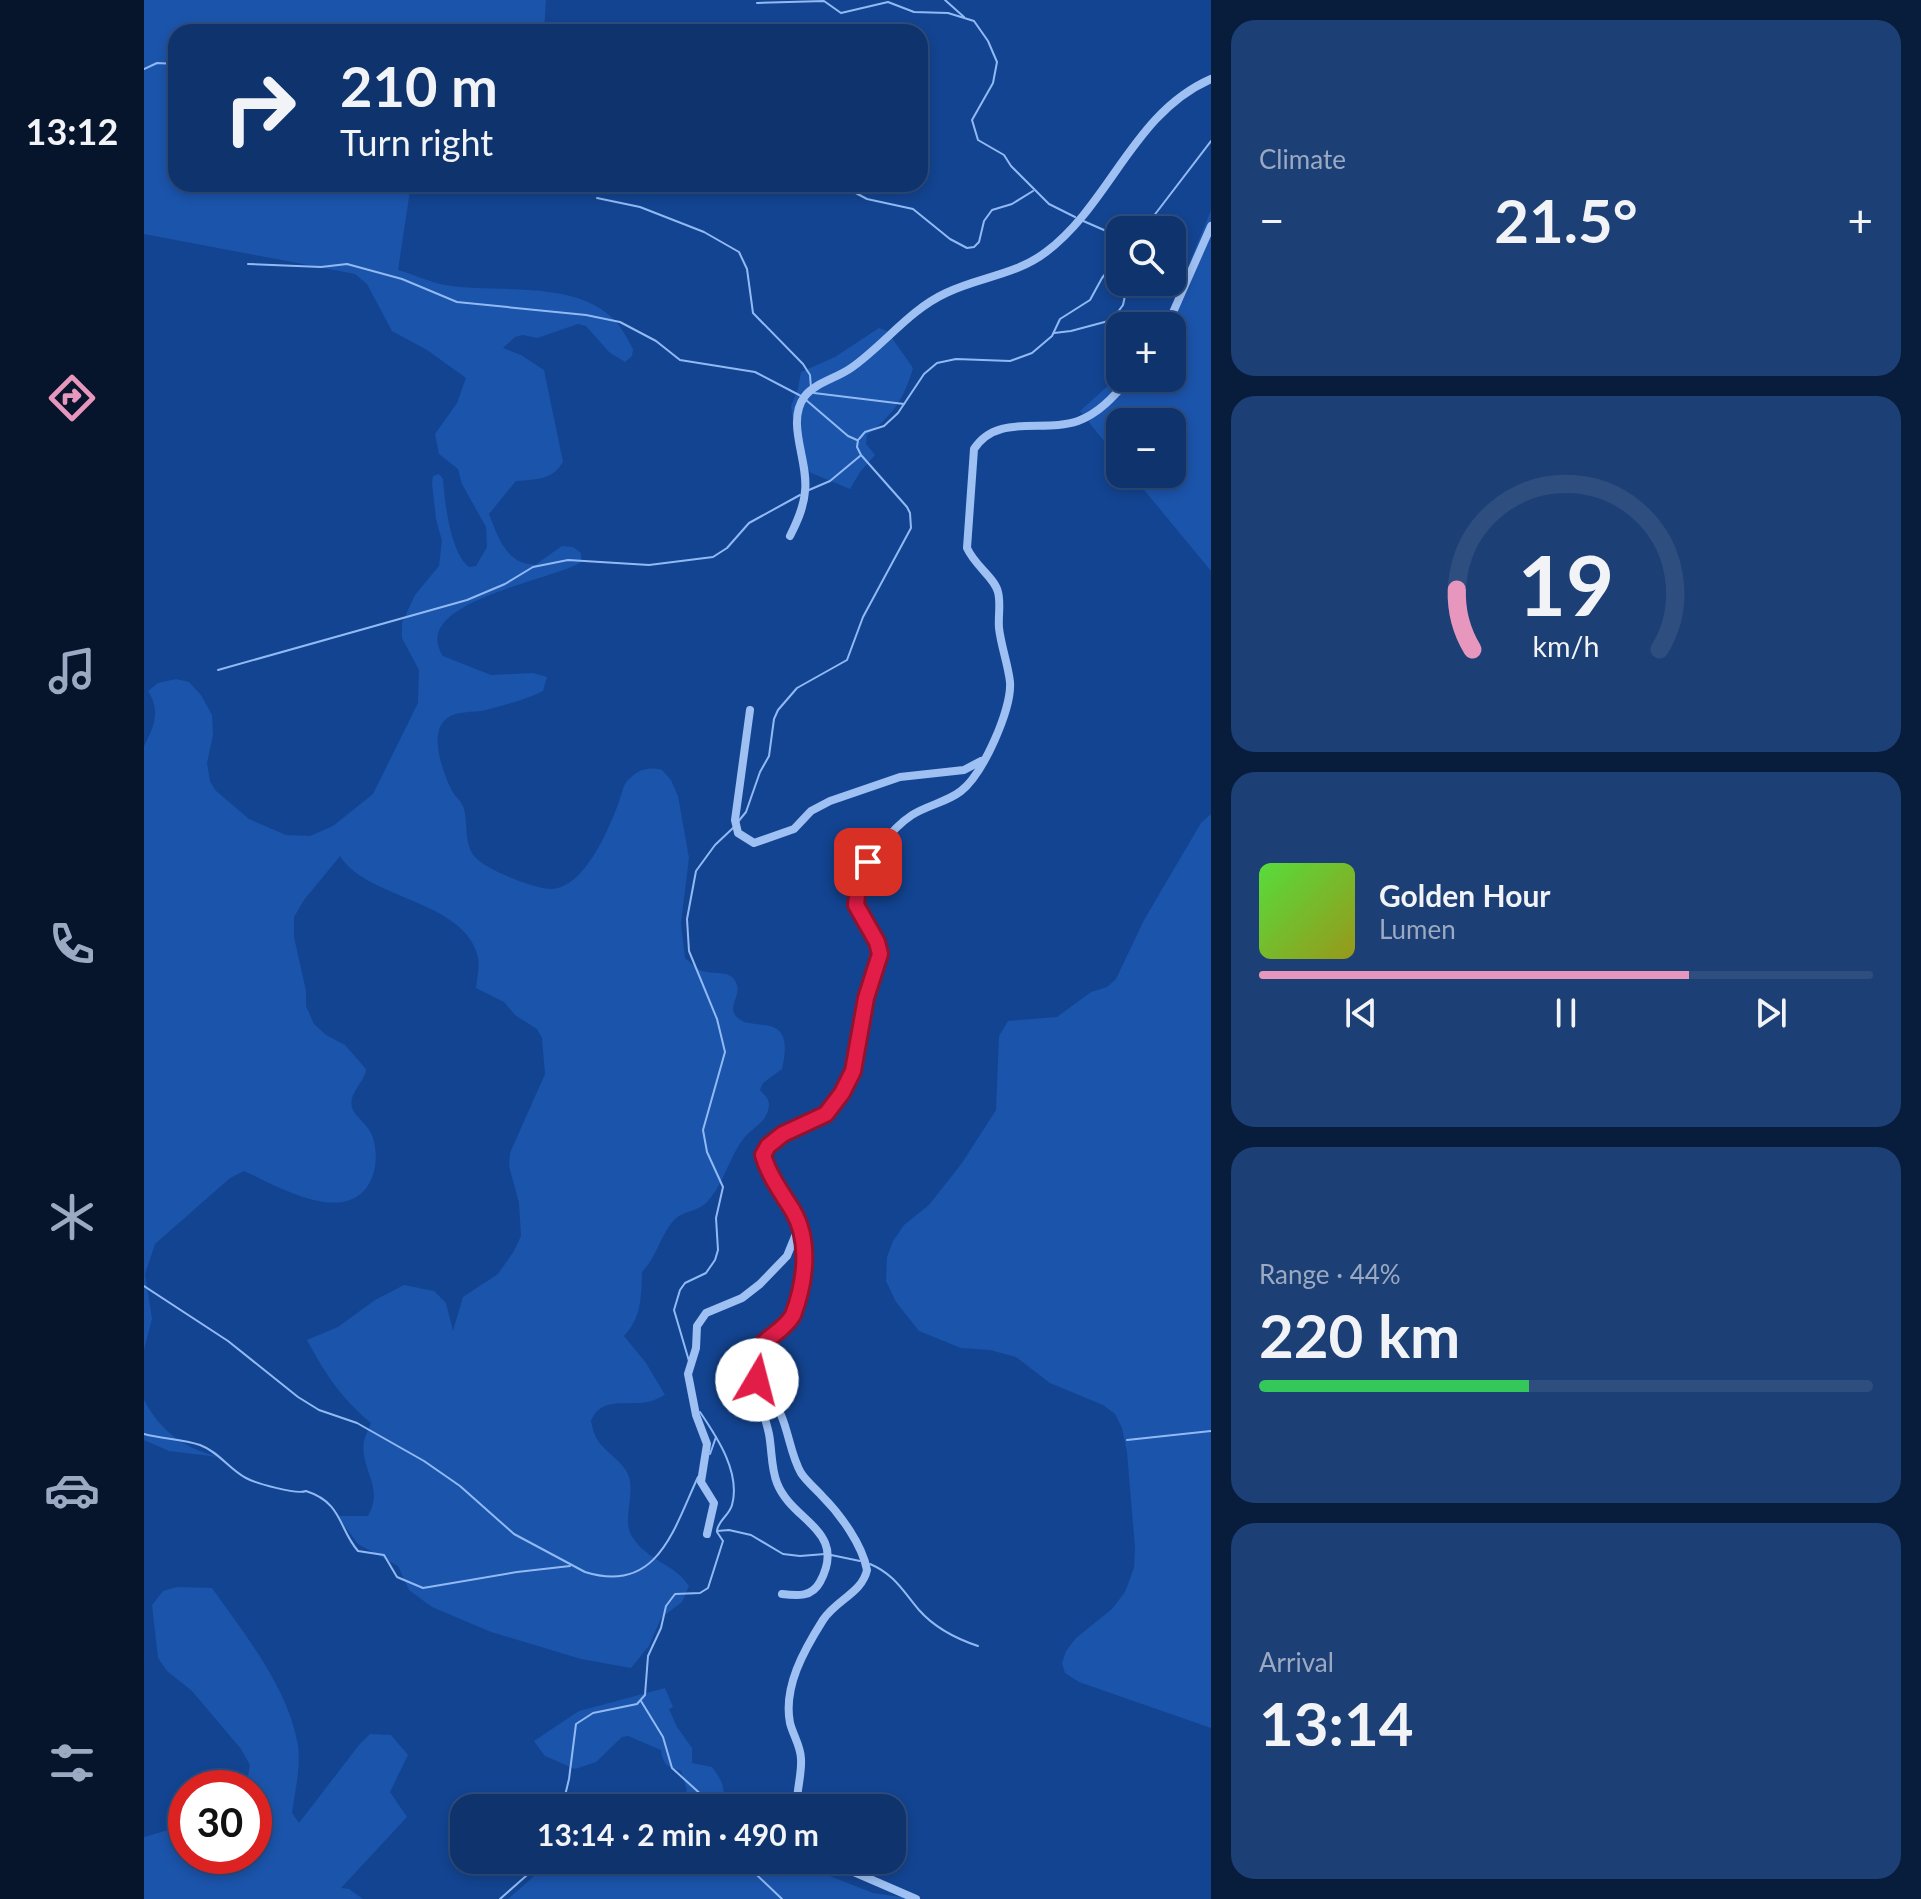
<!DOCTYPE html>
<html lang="en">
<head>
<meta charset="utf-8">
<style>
	:root { --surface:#0e336d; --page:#1c3f75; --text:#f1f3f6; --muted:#9baac2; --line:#2e4e80; --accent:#e797bd }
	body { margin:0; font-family:Lato,sans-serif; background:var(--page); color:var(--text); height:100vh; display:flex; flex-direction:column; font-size:30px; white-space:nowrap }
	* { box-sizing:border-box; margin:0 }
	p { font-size:26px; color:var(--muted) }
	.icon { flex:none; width:44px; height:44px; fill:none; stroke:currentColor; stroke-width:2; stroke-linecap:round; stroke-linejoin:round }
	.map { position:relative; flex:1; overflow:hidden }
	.drawer { display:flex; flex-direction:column; gap:20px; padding:20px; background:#081c3c; width:710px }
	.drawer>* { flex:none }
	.top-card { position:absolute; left:24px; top:24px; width:760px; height:168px; border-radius:24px; box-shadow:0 4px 12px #0003,0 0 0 2px var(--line); background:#0e336d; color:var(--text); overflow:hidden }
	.tools { position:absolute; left:962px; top:216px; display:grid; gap:16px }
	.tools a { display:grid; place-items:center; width:80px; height:80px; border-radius:16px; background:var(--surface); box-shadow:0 4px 12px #0003,0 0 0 2px var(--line); font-size:40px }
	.speed { position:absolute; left:24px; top:1770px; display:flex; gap:16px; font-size:40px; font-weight:700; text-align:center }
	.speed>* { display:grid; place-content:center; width:104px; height:104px; border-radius:50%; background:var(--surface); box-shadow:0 4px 12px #0003,0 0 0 2px var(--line); line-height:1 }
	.speed .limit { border:12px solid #d22; background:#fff; color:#111 }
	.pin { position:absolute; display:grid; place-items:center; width:68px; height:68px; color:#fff; margin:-34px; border-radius:16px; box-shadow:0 4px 12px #0006 }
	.me { position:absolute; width:88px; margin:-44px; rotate:8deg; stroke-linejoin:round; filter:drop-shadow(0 0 6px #0008) }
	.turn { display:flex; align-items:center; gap:28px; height:168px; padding:0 40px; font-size:36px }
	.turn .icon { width:104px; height:104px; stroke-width:2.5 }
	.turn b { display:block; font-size:56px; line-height:68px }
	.big { font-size:60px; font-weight:700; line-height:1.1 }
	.drawer .card { flex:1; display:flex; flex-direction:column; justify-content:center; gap:12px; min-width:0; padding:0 28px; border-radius:24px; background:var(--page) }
	.drawer .dial { align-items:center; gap:0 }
	.dial svg { height:208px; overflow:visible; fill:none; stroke:var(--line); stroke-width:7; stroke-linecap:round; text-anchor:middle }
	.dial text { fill:var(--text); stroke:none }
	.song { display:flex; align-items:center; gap:24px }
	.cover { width:96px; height:96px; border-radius:12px; background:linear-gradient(135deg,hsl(110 70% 55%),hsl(60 70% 35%)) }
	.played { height:8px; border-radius:4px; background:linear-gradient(90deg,var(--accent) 70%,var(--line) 70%) }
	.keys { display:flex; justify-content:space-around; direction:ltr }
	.heat { display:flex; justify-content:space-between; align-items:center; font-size:44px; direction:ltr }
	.charge { height:12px; border-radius:6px; background:linear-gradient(90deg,#34c759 44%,var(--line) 0) }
	.trip { position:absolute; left:306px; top:1794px; width:456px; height:80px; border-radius:24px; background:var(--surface); box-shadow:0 4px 12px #0003,0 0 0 2px var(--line); font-weight:700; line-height:80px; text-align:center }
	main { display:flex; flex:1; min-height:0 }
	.menu { display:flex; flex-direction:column; width:144px; justify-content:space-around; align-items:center; background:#06142c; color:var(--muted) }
	.menu .icon { width:56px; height:56px }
	.menu .selected { color:var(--accent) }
	.menu b { font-size:36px; color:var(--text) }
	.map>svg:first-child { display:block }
	.green { fill:#1b54ab }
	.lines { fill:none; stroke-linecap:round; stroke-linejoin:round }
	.stream { stroke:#91baf5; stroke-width:2 }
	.minor { stroke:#9fc0f2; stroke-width:8 }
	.route-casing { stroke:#92132f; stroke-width:20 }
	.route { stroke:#e11d48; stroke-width:14 }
</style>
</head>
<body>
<main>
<nav class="menu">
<b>13:12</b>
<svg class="icon selected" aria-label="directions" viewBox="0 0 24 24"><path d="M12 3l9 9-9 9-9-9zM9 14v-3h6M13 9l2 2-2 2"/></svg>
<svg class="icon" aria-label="music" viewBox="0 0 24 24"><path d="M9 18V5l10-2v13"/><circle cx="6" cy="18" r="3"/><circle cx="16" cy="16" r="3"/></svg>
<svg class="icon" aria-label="phone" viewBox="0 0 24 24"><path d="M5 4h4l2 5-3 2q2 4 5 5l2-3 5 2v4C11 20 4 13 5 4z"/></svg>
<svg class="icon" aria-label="climate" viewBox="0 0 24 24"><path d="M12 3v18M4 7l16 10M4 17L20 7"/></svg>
<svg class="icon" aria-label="car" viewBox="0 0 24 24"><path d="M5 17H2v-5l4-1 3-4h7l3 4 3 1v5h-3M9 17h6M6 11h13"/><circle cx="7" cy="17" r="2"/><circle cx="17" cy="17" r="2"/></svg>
<svg class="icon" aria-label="filters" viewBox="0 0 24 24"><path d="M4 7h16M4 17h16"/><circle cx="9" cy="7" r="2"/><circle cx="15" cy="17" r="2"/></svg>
</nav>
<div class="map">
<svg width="1067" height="1899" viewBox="0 0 1067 1899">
	<rect width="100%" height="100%" fill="#134491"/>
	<g class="green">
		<path d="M0 0H402L400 32H32V184H267L254 270C269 274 285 282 301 285 352 294 435 278 473 323 479 330 484 340 489 349L488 356 481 362 465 352 442 326 434 324 393 338 379 335 371 337 359 348 377 355 400 370 419 462C407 481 393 479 372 481L345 514C354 537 362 564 391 565L418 546 429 547 437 553V562C408 581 263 602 299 656L347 675 389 673 403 677 399 691C381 700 361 705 342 710 329 713 311 710 301 720 285 736 299 772 307 789 311 797 318 801 320 809 324 824 320 843 330 856 340 869 392 890 408 889 440 887 463 833 473 807 477 799 478 785 485 779 494 770 505 766 518 770L527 780 534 796 545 858 537 923 541 958C546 962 551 967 556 970 569 976 588 968 593 985 596 996 585 1005 591 1015 605 1036 653 1005 638 1069L619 1083 616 1090C620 1095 625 1098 625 1105 624 1122 609 1127 600 1138 584 1159 580 1184 563 1202 555 1211 539 1211 531 1219 516 1235 513 1257 498 1272 497 1297 498 1317 480 1336L502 1363 521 1395C515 1398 509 1401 503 1402 481 1406 457 1396 447 1421 448 1427 450 1434 453 1439 461 1453 480 1461 485 1477 491 1497 477 1521 489 1538 504 1561 531 1564 545 1586L538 1602 517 1618 505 1646 487 1668 437 1659 347 1632 288 1607 265 1590 254 1566 214 1544 193 1516H224C241 1486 215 1469 220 1441 221 1435 225 1429 227 1423 198 1399 181 1374 163 1340L194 1327 231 1300 260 1285 290 1291 302 1303 309 1331 319 1297 354 1274 370 1251 377 1236 375 1203 365 1166 366 1153 401 1074 398 1038 393 1029 371 1015 360 1002 332 988C333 978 336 966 334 957 321 900 222 899 196 856L160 900 150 917V937L162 991V1006L170 1024 182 1035 201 1045 222 1069C221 1082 204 1093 208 1108 212 1118 226 1126 229 1138 233 1151 233 1167 227 1180 204 1229 132 1185 100 1171L86 1178 11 1244 1 1274 8 1319 0 1350V746C10 727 17 711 4 691L14 683 32 679 45 682 57 695 68 715 69 735 63 763 66 781 71 790 105 819 142 835 166 836 189 826 229 794 274 703 275 670 258 638V623L271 595 295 566 298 541 292 519 288 483 289 476 295 474 299 479C301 503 306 552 325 567L332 566 343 547 342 527 318 484 314 469 295 454 291 434 313 403 322 378 283 350 248 331 223 284 211 274 0 234Z"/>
		<path d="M1067 210V571L987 474H1028V422H976V461L936 411 976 375V378H1028V326H1020Z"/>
		<path d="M735 328 743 331 769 368C760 399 749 415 723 435L722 444 731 455 716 472 706 489 667 473 654 457 647 406 654 389 657 372 691 357Z"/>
		<path d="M1067 814V1728L935 1682 921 1673 918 1663 922 1651 932 1638 968 1609 981 1592 990 1568 991 1548 983 1452 978 1428 971 1414 959 1405 906 1383 872 1357 846 1350 817 1348 775 1331 752 1302 742 1281 743 1257 749 1241 760 1225 785 1205 818 1163 852 1110 855 1036 864 1021 913 1017 947 992 963 987 972 979 1000 920 1057 823Z"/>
		<path d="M0 1400C17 1432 40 1448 75 1457L25 1451 0 1440Z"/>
		<path d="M33 1587 68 1588C101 1635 144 1687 154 1745 157 1767 151 1791 148 1813L155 1823 215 1745 226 1734 247 1735 264 1755 246 1792 263 1817 197 1888 205 1889 219 1899H0V1837L28 1829 42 1817V1856H110V1788H102L106 1765 97 1749 48 1691 23 1671 14 1658 8 1605 19 1591Z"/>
		<path d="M521 1688 529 1707 525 1709 533 1727 548 1748V1763L568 1767C579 1781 582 1790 579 1808H532L543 1790 537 1771C524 1767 519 1765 517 1750L484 1736 478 1737 452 1762 431 1769 401 1756 390 1741 435 1711Z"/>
		<path d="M404 1860H596L626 1869 629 1861 645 1860 729 1893 770 1899H364L397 1870Z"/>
	</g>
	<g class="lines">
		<g class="stream">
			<path d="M801 0 820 17"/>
			<path d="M613 3 680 1 697 13 744 2 770 12 804 13 830 21 844 41 853 62 849 83 828 120 834 140 860 155 867 166 905 204 931 217"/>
			<path d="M0 69 13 63 32 64"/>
			<path d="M702 184 708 191 723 199 769 209 806 239 823 248 830 247 835 242 840 221 848 210 868 204 889 191"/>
			<path d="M453 198 496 207 560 232 595 252 603 269 609 313 659 364 666 375 667 388"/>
			<path d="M937 220 976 237"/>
			<path d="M999 230 1067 141"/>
			<path d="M104 264 177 267 203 264 258 279 313 302 442 315 476 322 512 341 536 360 611 372 657 396"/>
			<path d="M910 333 927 331 968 320 979 305 984 282"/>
			<path d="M670 393 760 404"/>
			<path d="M662 400 704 436 713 440"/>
			<path d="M715 439 721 432 740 426 754 413 780 374 793 363 812 359 866 361 888 353 908 336 916 319 946 300 958 278 976 256"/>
			<path d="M665 490 686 481 716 456"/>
			<path d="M74 670 323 600 361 584 389 567 424 560 505 565 569 557 583 548 605 523 656 495"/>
			<path d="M593 823 602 812 616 772 625 756 630 719 634 710 653 688 703 660 719 617 767 528 766 513 763 507 717 455 713 447 714 440"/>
			<path d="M0 1286 84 1341 154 1397 175 1410 213 1423 280 1461 316 1486 370 1534 441 1572C514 1595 530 1528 554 1477"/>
			<path d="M545 1361 530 1310 536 1290 541 1283 562 1273 571 1260 574 1250 572 1218 579 1187 563 1152 559 1130 581 1052 573 1019 545 951 543 919 552 871 571 845 589 828"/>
			<path d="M556 1412C573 1437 597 1473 588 1505 585 1516 574 1520 573 1531"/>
			<path d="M0 1434C18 1439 38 1439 56 1445 75 1452 85 1469 102 1478 111 1483 153 1495 162 1491 199 1503 194 1528 214 1551L240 1555 253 1577 279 1588 373 1572 426 1566"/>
			<path d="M983 1440 1067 1431"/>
			<path d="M566 1454 572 1437"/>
			<path d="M573 1531 585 1530 607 1535 639 1554 656 1556 681 1554"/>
			<path d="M687 1555 716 1561"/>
			<path d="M726 1564C750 1574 759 1591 775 1610 790 1627 813 1639 834 1646"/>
			<path d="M497 1701 519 1737 528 1768 572 1808"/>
			<path d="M418 1808 425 1779 432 1724 449 1713 493 1704 501 1695 504 1656 517 1628 522 1606 531 1594 556 1593 564 1588 579 1541 573 1532"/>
			<path d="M597 1860 638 1899"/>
			<path d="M356 1899 382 1876 395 1860"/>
		</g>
		<g class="minor">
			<path d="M1023 326 1067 226"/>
			<path d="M646 536C653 522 660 507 661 491 665 461 641 422 661 396 671 383 693 378 707 368 740 345 765 310 802 293 835 277 872 275 902 252 967 203 989 113 1067 79"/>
			<path d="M606 710 591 820 594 833 610 843 650 829 667 811 686 801 756 777 820 770 837 761"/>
			<path d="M610 1379C613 1398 621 1415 625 1434 628 1450 627 1468 633 1483 648 1522 704 1530 676 1582 668 1597 654 1596 638 1594"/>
			<path d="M563 1534 570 1503 557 1482 563 1444 552 1415 544 1374 552 1348 553 1326 562 1313 598 1298 616 1284 643 1256 654 1229"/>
			<path d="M653 1808C652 1791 658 1775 657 1759 657 1747 649 1735 646 1723 639 1687 660 1650 679 1620 692 1600 718 1593 723 1570 718 1544 696 1514 678 1496 671 1488 663 1482 657 1473 647 1456 645 1433 637 1415 628 1395 602 1379 611 1355 618 1336 640 1332 649 1315 660 1283 668 1242 649 1211 638 1193 625 1176 619 1155 630 1124 677 1131 698 1094 716 1063 715 1028 723 995 727 980 738 963 735 948 729 925 707 913 714 887 720 863 748 828 768 815 784 805 803 802 817 791 839 774 868 709 866 682 864 664 857 646 855 628 854 616 857 603 854 592 851 578 831 566 823 548L830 449C853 413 900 433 934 421 956 413 971 395 986 378"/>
			<path d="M682 1860 772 1899"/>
		</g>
	</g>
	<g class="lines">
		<g class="route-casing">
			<path id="route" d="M613 1380C598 1341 634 1341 649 1315 661 1283 667 1242 649 1211 638 1193 625 1176 619 1155L624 1146 639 1134 682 1114 698 1093 709 1071 722 998 736 954 733 942 712 905 714 886 724 862"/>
		</g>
		<use href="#route" class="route"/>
	</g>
</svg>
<div class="tools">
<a><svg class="icon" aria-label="search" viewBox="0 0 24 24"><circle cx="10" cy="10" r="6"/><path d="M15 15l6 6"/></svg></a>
<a>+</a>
<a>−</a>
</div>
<div class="speed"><div class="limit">30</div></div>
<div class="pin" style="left:724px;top:862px;background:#d93025"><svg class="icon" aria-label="arrive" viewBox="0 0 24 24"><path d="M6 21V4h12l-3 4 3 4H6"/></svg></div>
<svg class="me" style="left:613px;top:1380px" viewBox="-20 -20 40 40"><circle r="19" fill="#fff"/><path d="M0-13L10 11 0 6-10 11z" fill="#e11d48"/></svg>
<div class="trip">13:14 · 2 min · 490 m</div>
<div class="top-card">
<div class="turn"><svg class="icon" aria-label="right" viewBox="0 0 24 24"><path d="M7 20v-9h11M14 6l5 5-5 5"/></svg><div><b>210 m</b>Turn right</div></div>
</div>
</div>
<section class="drawer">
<div class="card"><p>Climate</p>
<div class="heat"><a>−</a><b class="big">21.5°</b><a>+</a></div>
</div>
<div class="card dial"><svg viewBox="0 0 100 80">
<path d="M14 69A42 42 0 1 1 86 69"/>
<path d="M14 69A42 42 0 0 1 8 46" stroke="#e797bd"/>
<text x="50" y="56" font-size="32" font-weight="700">19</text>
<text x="50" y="72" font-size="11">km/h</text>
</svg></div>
<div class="card">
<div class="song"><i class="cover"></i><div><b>Golden Hour</b><p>Lumen</p></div></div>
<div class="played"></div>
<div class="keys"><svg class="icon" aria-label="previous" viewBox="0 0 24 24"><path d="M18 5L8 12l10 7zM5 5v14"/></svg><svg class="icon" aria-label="pause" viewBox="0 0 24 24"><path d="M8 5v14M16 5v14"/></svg><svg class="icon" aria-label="next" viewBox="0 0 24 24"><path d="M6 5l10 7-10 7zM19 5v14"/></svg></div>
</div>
<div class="card"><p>Range · 44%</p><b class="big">220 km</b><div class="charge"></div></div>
<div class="card"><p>Arrival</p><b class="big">13:14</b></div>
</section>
</main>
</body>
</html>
